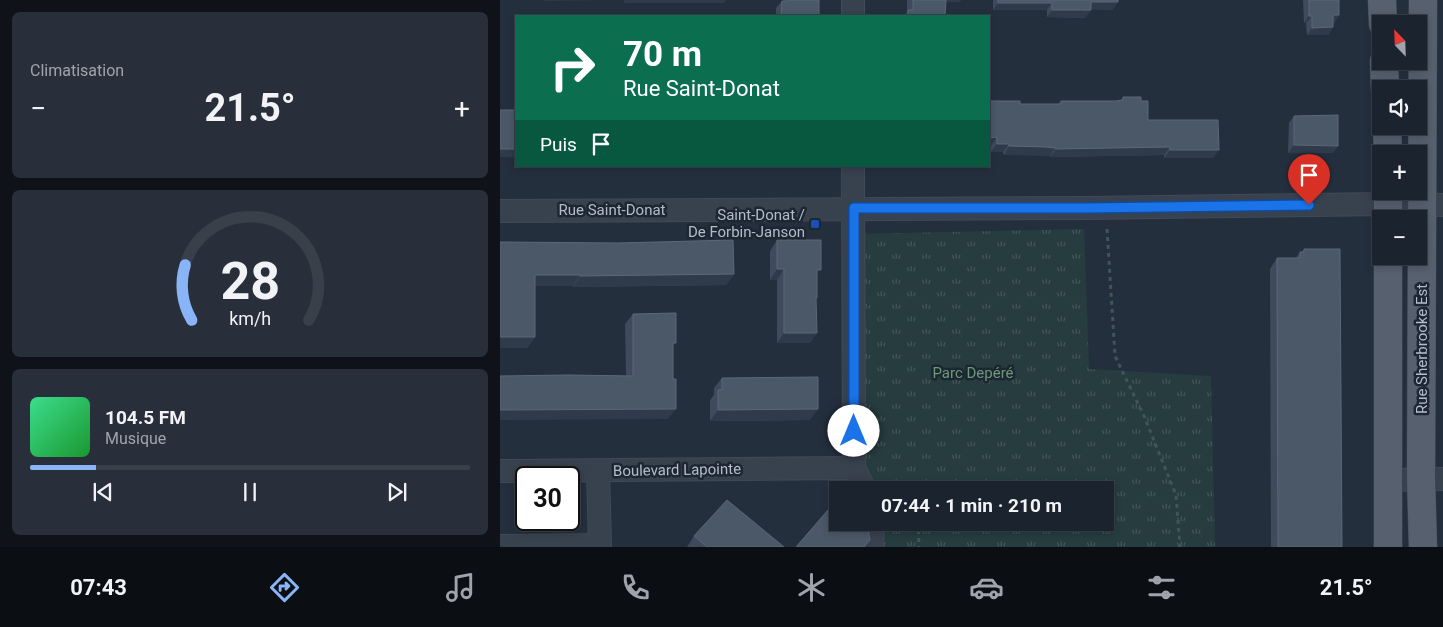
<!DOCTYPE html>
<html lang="fr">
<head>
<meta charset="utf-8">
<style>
	:root { --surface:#1b232e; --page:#282f3a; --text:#f1f3f6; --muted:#a0a4aa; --line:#39404a; --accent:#8ab4f8 }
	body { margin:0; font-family:Roboto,sans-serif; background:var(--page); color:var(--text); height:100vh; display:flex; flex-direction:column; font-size:19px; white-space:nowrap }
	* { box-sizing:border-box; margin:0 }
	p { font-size:16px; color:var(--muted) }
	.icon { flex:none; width:28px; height:28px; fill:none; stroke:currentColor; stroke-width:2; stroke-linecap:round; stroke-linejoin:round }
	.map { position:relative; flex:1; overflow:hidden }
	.details { display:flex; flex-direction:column; gap:12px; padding:12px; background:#0f1319; width:500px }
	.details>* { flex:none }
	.hud { position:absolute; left:15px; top:15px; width:475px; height:152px; border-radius:0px; box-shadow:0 2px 8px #0003,0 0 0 1px var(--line); background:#0b6e4f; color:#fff; overflow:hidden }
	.needle { width:32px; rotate:337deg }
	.fabs { position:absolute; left:872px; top:15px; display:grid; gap:10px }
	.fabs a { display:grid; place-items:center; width:55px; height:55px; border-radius:0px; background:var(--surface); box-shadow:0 2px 8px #0003,0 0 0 1px var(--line); font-size:25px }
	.speed { position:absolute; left:15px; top:466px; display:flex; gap:10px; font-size:25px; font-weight:700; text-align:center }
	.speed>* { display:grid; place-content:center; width:65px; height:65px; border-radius:50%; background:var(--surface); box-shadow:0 2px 8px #0003,0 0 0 1px var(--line); line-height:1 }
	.speed .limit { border:2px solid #111; border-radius:8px; background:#fff; color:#111 }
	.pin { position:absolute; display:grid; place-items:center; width:42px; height:42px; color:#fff; margin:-51px -21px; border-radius:50% 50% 50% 0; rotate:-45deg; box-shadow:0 0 5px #0007 }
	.pin .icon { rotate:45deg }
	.me { position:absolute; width:55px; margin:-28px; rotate:0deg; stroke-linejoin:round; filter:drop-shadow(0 0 4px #0008) }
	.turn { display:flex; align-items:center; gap:18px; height:105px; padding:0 25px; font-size:22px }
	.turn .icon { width:65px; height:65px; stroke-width:2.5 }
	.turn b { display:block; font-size:35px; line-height:42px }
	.then { display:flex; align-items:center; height:48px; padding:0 25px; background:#0003; gap:10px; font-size:19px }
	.big { font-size:38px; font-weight:700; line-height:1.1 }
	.details .tile { flex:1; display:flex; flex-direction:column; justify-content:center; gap:8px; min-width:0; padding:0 18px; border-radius:8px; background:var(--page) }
	.details .dial { align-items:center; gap:0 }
	.dial svg { height:130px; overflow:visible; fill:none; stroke:var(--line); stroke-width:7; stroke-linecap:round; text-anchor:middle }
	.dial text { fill:var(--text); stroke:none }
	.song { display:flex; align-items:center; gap:15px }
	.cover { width:60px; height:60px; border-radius:8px; background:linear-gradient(135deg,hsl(150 70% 55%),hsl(130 70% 35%)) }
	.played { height:5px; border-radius:2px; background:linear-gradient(90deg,var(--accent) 15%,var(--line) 15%) }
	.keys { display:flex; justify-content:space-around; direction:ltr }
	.heat { display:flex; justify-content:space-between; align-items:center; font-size:28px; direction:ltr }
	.trip { position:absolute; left:329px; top:481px; width:285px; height:50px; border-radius:0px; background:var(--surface); box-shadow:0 2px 8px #0003,0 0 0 1px var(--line); font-weight:700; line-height:50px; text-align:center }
	.menu { display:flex; height:80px; justify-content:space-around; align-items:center; background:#0b0e12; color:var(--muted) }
	.menu .icon { width:35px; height:35px }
	.menu .active { color:var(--accent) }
	.menu b { font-size:22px; color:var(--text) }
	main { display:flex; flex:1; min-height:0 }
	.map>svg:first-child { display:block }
	.park { fill:url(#park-tufts) }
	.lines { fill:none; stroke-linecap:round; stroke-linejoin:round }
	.minor-casing { stroke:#414a57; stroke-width:24 }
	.major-casing { stroke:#414a57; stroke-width:29 }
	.path { stroke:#3f5557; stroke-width:3; stroke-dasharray:4 4; stroke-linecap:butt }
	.minor { stroke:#38414e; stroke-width:22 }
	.major { stroke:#56606e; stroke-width:28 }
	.wall { fill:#3f4b5c }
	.shaded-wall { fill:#2f3b4b }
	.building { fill:#4b5868; stroke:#5c6777 }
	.route-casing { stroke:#114b97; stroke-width:12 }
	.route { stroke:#1a73e8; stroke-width:9 }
	.transit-dot { fill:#1a4fb4; stroke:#1d2633; stroke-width:2 }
	.labels { text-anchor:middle; stroke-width:5; stroke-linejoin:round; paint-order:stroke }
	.street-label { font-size:15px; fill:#b4bcc9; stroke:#1d2633 }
	.poi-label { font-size:15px; fill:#b4bcc9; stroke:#1d2633; text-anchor:end }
	.park-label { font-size:15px; fill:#6b9a76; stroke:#1d2633 }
</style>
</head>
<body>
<main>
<section class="details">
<div class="tile"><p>Climatisation</p>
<div class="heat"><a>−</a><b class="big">21.5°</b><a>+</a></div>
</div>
<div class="tile dial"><svg viewBox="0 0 100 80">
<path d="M14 69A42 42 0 1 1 86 69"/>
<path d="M14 69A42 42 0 0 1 10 35" stroke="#8ab4f8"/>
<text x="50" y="56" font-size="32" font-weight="700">28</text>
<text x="50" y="72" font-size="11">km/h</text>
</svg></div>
<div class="tile">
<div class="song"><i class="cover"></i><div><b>104.5 FM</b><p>Musique</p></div></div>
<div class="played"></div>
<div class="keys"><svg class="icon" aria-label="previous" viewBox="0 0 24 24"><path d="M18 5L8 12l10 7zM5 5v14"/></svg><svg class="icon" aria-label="pause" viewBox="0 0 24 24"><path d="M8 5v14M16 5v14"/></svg><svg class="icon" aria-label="next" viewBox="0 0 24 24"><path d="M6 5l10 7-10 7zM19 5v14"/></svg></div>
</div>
</section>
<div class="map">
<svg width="943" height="547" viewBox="0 0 943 547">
	<defs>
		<pattern id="park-tufts" width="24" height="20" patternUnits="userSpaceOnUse" patternTransform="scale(1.25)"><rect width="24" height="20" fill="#263c3f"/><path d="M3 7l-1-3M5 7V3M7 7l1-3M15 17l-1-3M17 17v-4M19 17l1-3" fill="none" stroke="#435659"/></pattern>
	</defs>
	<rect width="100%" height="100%" fill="#242f3e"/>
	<path class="park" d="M584 229 589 369 711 376 715 547H361L359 523 605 522V490H357L356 234Z"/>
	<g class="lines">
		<g class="minor-casing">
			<g id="minor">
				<path d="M353 0V16"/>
				<path d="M353 166 354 468 365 490"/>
				<path d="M0 211 586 208 888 204 943 205"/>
				<path d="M0 471 354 468"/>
				<path d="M888 480 943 479"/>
				<path d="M0 546 100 545 98 471"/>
				<path d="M372 547 373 522"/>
			</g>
		</g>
		<g class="major-casing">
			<g id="major">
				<path d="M882 0 883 24"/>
				<path d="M923 0 921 479 923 547"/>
				<path d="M884 61 885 89"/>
				<path d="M887 126 888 154"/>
				<path d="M888 219V191"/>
				<path d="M888 547V256"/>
			</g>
		</g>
		<g class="path">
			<path d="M607 229 615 356 644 416 676 495 680 547"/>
			<path d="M386 485 396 490"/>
			<path d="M418 522 419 547"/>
		</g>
		<use href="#minor" class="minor"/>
		<use href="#major" class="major"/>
	</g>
	<g class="wall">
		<path d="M284 0H319V16H276V8L282 1H284Z"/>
		<path d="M407 0H461L459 2H446L445 16H404L407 12Z"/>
		<path d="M493 0H618V2L612 10 591 9 585 18 547 17V10H493Z"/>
		<path d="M803 0H839V15L834 23H833V27L828 35H807L806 23H804Z"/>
		<path d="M623 97 641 101 648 120 713 158H664V155L550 157V156L540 155H504L503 152H491V146H489V101L520 104H558L561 101H616L621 100Z"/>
		<path d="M794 116 833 153H788L789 123Z"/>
		<path d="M277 240 317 276 316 299 310 343H277V280H270V251Z"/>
		<path d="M0 242 234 274 226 285 73 287V286H35V337L27 348Z"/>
		<path d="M804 249 842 547H771L770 269 777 258H796L800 252H802Z"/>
		<path d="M133 314 173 347 168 419 126 375 125 324Z"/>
		<path d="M222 378 310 420 210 421V400L214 395V388Z"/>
		<path d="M194 536 284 547H187Z"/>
	</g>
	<g class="shaded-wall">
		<path d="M44 0H103L43 1Z"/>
		<path d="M125 0H226L224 3H123Z"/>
		<path d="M442 0H461L459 2H441Z"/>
		<path d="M591 2H618L612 10 585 9Z"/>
		<path d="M498 3H552L547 10H493Z"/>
		<path d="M552 10H591L585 18 547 17Z"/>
		<path d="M833 15H839L834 23H827Z"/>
		<path d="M809 16H812L806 23H804Z"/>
		<path d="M833 27 828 35H807L812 28Z"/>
		<path d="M497 137 491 146H489V138Z"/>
		<path d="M497 144H509L503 152H491Z"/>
		<path d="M794 145 838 146 833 153H788Z"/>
		<path d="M509 146 546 147 555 148 550 156 504 155Z"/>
		<path d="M670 147 664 155 550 157 556 149Z"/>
		<rect x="0" y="149" width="16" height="8"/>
		<path d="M670 150H719L713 158H664Z"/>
		<path d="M277 269H284L277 280H270Z"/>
		<path d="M234 274 226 285 73 287 80 276Z"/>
		<path d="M35 275H80L73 286H27Z"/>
		<path d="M284 333H317L310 343H277Z"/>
		<path d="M0 337H35L27 348H0Z"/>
		<path d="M176 409 168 419 0 420V410Z"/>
		<path d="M318 409 310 420 210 421 218 410Z"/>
	</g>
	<g class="building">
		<path d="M289 0H319V16H281L282 1H289Z"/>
		<path d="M413 0H446L445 16H408V10H413Z"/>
		<path d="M498 0H618V2H591V10H552V3H498Z"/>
		<path d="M809 0H839V15H833V27L812 28V16H809Z"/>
		<path d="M623 97H641V101H648V120H718L719 150H670V147L556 149 555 148 546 147 509 146V144H497V137L489 138V101H520V104H561V101H616L623 100Z"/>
		<rect x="0" y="110" width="16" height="39"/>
		<path d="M838 115V146L794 145V116Z"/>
		<path d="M233 240 234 274 80 276V275H35V337H0V242L118 243Z"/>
		<path d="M277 240H321V270H317V298H316L317 333H284V269H277Z"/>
		<path d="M804 249H840L842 547H778L777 258H800V252H804Z"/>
		<path d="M176 313V343H173V379H176V409L0 410V376L68 375 133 376V314Z"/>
		<path d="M318 377V409L218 410V390H222V378Z"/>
		<path d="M227 500 284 547H207L194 536Z"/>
		<path d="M335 502 338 504V522H360L368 529 370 540 364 547H296Z"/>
	</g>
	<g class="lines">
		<g class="route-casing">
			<path id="route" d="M354 431V208H586L809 205"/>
		</g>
		<use href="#route" class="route"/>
	</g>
	<rect class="transit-dot" x="310" y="219" width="10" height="10" rx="2.5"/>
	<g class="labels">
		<g class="street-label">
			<text x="112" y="215">Rue Saint-Donat</text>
			<text transform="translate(922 349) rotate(-90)" y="5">Rue Sherbrooke Est</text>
			<text transform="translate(177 470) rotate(-1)" y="5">Boulevard Lapointe</text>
		</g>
		<g class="poi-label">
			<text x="305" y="220">Saint-Donat /<tspan x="305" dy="17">De Forbin-Janson</tspan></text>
		</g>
		<g class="park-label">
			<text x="473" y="378">Parc Depéré</text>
		</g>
	</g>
</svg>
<div class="fabs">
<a><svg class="needle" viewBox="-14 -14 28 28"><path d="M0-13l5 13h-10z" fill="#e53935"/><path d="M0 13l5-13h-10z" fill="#a0a4aa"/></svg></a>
<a><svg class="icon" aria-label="sound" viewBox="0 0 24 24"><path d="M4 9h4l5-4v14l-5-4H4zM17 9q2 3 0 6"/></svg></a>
<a>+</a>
<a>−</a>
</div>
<div class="speed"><div class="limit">30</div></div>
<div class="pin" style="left:809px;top:205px;background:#d93025"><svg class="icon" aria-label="arrive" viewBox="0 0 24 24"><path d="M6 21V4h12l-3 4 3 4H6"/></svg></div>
<svg class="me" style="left:354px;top:431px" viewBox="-20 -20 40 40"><circle r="19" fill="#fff"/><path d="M0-13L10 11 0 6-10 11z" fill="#1a73e8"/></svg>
<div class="trip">07:44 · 1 min · 210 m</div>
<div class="hud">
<div class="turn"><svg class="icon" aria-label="right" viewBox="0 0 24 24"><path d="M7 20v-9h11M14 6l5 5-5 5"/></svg><div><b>70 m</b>Rue Saint-Donat</div></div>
<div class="then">Puis<svg class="icon" aria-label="arrive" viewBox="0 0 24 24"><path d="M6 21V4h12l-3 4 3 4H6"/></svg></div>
</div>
</div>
</main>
<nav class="menu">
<b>07:43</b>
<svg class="icon active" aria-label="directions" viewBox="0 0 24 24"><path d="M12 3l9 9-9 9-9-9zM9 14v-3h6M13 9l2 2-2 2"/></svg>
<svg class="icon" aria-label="music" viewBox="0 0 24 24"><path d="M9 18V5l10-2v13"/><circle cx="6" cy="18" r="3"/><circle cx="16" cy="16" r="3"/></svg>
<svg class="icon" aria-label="phone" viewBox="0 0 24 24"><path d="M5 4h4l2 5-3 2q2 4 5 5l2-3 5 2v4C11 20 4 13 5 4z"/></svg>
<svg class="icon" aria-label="climate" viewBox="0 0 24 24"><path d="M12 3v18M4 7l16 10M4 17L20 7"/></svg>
<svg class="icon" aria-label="car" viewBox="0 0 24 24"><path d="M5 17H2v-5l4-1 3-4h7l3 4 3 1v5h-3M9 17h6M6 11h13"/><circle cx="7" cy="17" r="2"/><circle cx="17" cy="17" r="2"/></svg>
<svg class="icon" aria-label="filters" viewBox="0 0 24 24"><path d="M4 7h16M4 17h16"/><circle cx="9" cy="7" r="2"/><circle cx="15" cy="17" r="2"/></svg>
<b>21.5°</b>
</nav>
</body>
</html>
